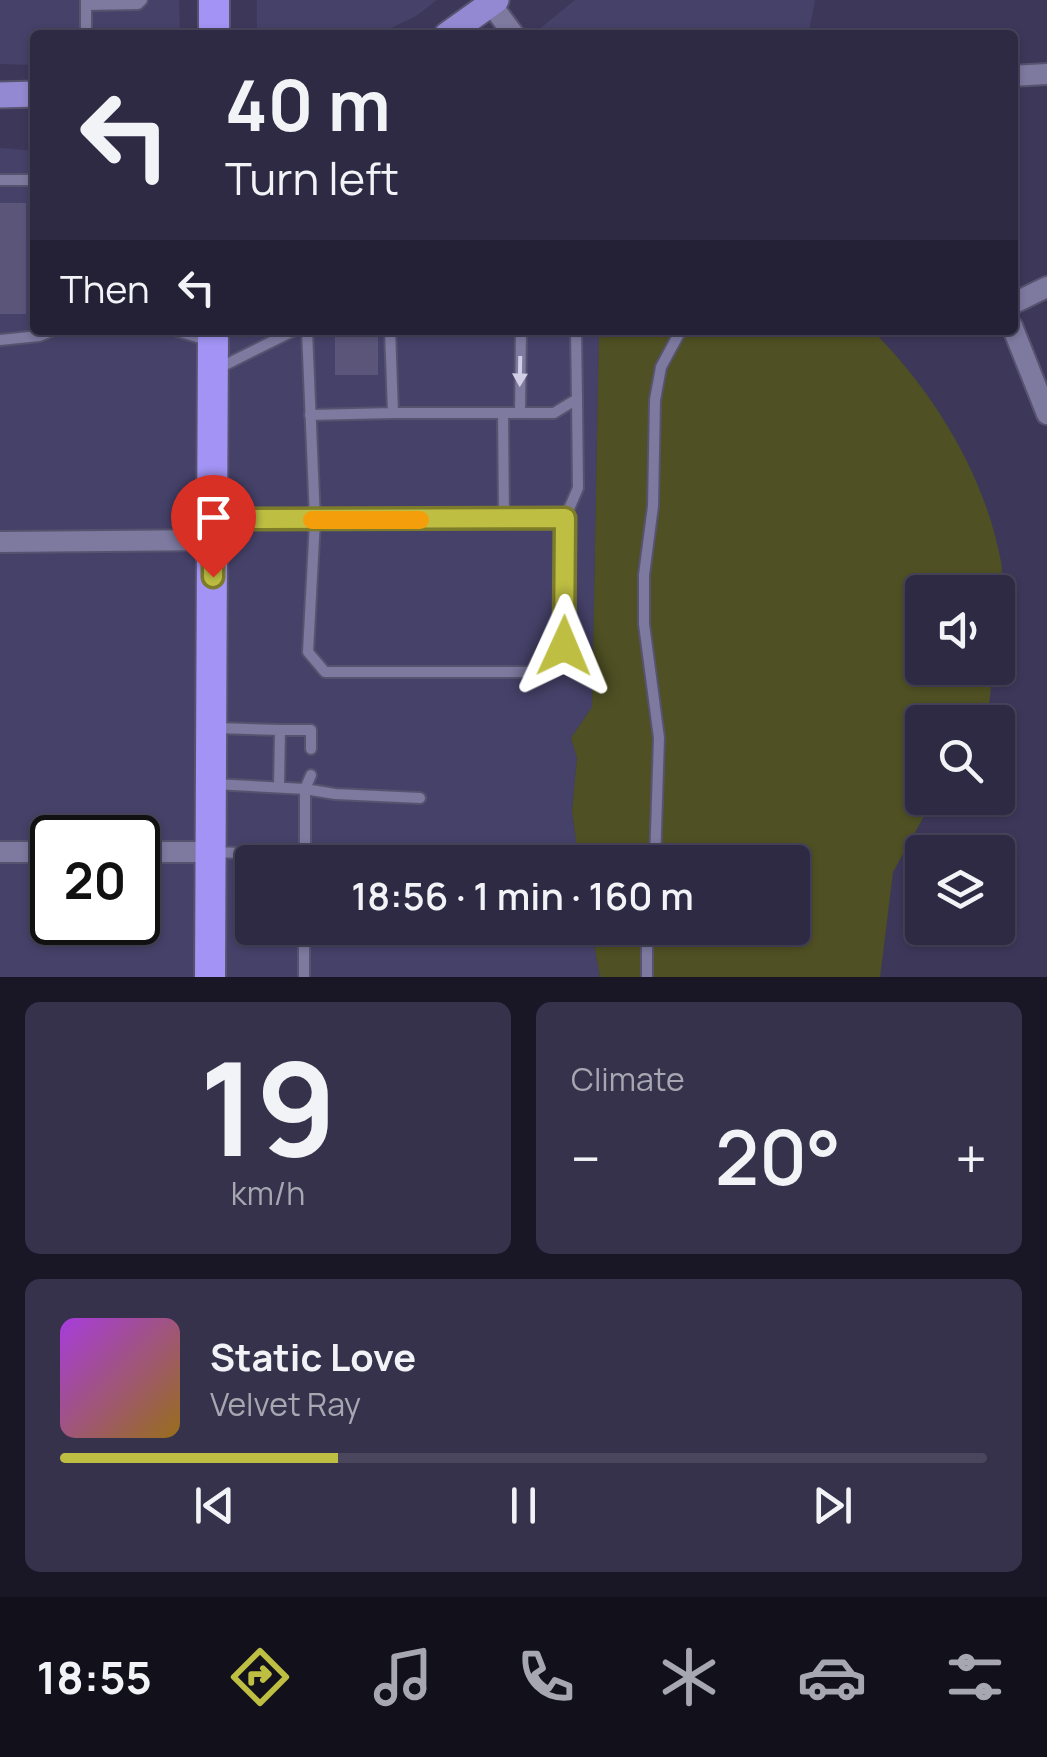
<!DOCTYPE html>
<html lang="en">
<head>
<meta charset="utf-8">
<style>
	:root { --surface:#2e2a44; --page:#36324b; --text:#f1f3f6; --muted:#a7a7b2; --line:#49465d; --accent:#bebf42 }
	body { margin:0; font-family:Manrope,sans-serif; background:var(--page); color:var(--text); height:100vh; display:flex; flex-direction:column; font-size:38px; white-space:nowrap }
	* { box-sizing:border-box; margin:0 }
	p { font-size:32px; color:var(--muted) }
	.icon { flex:none; width:55px; height:55px; fill:none; stroke:currentColor; stroke-width:2; stroke-linecap:round; stroke-linejoin:round }
	.map { position:relative; height:977px; overflow:hidden }
	.panel { display:flex; flex-direction:column; gap:25px; padding:25px; background:#191725; flex:1 }
	.panel>* { flex:none }
	.hud { position:absolute; left:30px; top:30px; width:988px; height:305px; border-radius:10px; box-shadow:0 2px 8px #0004,0 0 0 2px var(--line); background:#2e2a44; color:var(--text); overflow:hidden }
	.buttons { position:absolute; left:905px; top:575px; display:grid; gap:20px }
	.buttons a { display:grid; place-items:center; width:110px; height:110px; border-radius:10px; background:var(--surface); box-shadow:0 2px 8px #0004,0 0 0 2px var(--line); font-size:50px }
	.speed { position:absolute; left:30px; top:815px; display:flex; gap:20px; font-size:50px; font-weight:700; text-align:center }
	.speed>* { display:grid; place-content:center; width:130px; height:130px; border-radius:50%; background:var(--surface); box-shadow:0 2px 8px #0004,0 0 0 2px var(--line); line-height:1 }
	.speed .limit { border:5px solid #111; border-radius:15px; background:#fff; color:#111 }
	.pin { position:absolute; display:grid; place-items:center; width:85px; height:85px; color:#fff; margin:-102px -42px; border-radius:50% 50% 50% 0; rotate:-45deg; box-shadow:0 0 10px #0007 }
	.pin .icon { rotate:45deg }
	.me { position:absolute; width:110px; margin:-55px; rotate:1deg; stroke-linejoin:round; filter:drop-shadow(0 0 8px #0008) }
	.turn { display:flex; align-items:center; gap:35px; height:210px; padding:0 30px; font-size:45px }
	.turn .icon { width:130px; height:130px; stroke-width:2.5 }
	.turn b { display:block; font-size:70px; line-height:85px }
	.then { display:flex; align-items:center; height:95px; padding:0 30px; background:#0003; gap:20px; font-size:38px }
	.big { font-size:75px; font-weight:600; line-height:1.1 }
	.panel .widget { flex:1; display:flex; flex-direction:column; justify-content:center; gap:15px; min-width:0; padding:0 35px; border-radius:15px; background:var(--page) }
	.panel .dial { align-items:center; gap:0 }
	.dial b { font-size:130px; line-height:1 }
	.song { display:flex; align-items:center; gap:30px }
	.cover { width:120px; height:120px; border-radius:15px; background:linear-gradient(135deg,hsl(280 70% 55%),hsl(40 70% 35%)) }
	.played { height:10px; border-radius:5px; background:linear-gradient(90deg,var(--accent) 30%,var(--line) 30%) }
	.keys { display:flex; justify-content:space-around; direction:ltr }
	.heat { display:flex; justify-content:space-between; align-items:center; font-size:55px; direction:ltr }
	.panel .tiles { flex:1; display:grid; gap:25px; grid-template-columns:1fr 1fr }
	.widget:last-child { grid-column:span 2 }
	.trip { position:absolute; left:235px; top:845px; width:575px; height:100px; border-radius:10px; background:var(--surface); box-shadow:0 2px 8px #0004,0 0 0 2px var(--line); font-weight:600; line-height:100px; text-align:center }
	.menu { display:flex; height:160px; justify-content:space-around; align-items:center; background:#12111b; color:var(--muted) }
	.menu .icon { width:70px; height:70px }
	.menu .current { color:var(--accent) }
	.menu b { font-size:45px; color:var(--text) }
	.map>svg:first-child { display:block }
	.built { fill:#464169; fill-rule:evenodd }
	.green { fill:#4f5023 }
	.building { fill:#5a5579 }
	.lines { fill:none; stroke-linecap:round; stroke-linejoin:round }
	.lane-casing { stroke:#57536f; stroke-width:14 }
	.street-casing { stroke:#57536f; stroke-width:24 }
	.primary-casing { stroke:#57536f; stroke-width:29 }
	.highway-casing { stroke:#57536f; stroke-width:34 }
	.lane { stroke:#7d799f; stroke-width:10 }
	.street { stroke:#7d799f; stroke-width:20 }
	.primary { stroke:#9389d2; stroke-width:25 }
	.highway { stroke:#a293f4; stroke-width:30 }
	.oneway { fill:#d1cee5 }
	.route-casing { stroke:#7c7c2b; stroke-width:25 }
	.route { stroke:#bebf42; stroke-width:18 }
	.slow { stroke:#f59e0b; stroke-width:18 }
</style>
</head>
<body>
<div class="map">
<svg width="1047" height="977" viewBox="0 0 1047 977">
	<rect width="100%" height="100%" fill="#3d385a"/>
	<g class="built">
		<path d="M0 0H179L180 35H35V65L0 64Z"/>
		<path d="M257 0H437L416 16 377 35H257Z"/>
		<path d="M575 0H814L815 1 808 35H532Z"/>
		<path d="M0 148 35 151V330H202L199 977H0ZM52 838H138V922H52Z"/>
		<path d="M225 330H599L592 707 571 738 577 758 572 811 579 862H252V928H591L600 977H222Z"/>
	</g>
	<path class="green" d="M599 330H872C934 392 985 475 1001 562 1004 578 999 599 998 616V592H922V668H993L989 706 979 722H922V798H934L893 872 880 977H600L591 928H792V862H579L572 811 577 758 571 738 592 707Z"/>
	<g class="building">
		<rect x="0" y="203" width="26" height="111"/>
		<rect x="335" y="330" width="43" height="45"/>
	</g>
	<g class="lines">
		<g class="lane-casing">
			<g id="lane">
				<path d="M86 5 138 4 142 0"/>
				<path d="M86 35V1"/>
				<path d="M0 180H35"/>
				<path d="M174 330 207 340"/>
				<path d="M0 340 39 336 54 330"/>
				<path d="M219 368 295 330"/>
				<path d="M393 413H554L577 399 576 330"/>
				<path d="M503 413 504 520"/>
				<path d="M520 413 521 330"/>
				<path d="M310 415 393 413 390 330"/>
				<path d="M565 518 578 488 577 399"/>
				<path d="M214 519 315 520 308 652 325 672H542L564 646 565 518 315 520 307 330"/>
				<path d="M217 728 280 730 279 785"/>
				<path d="M280 730H311V749"/>
				<path d="M311 775 305 789 335 794 420 798"/>
				<path d="M213 784 305 789V855"/>
				<path d="M212 852 305 855V862"/>
				<path d="M655 862 659 738 644 624V575L653 506 655 400 661 367 681 330"/>
				<path d="M647 928V977"/>
				<path d="M304 977V928"/>
			</g>
		</g>
		<g class="street-casing">
			<g id="street">
				<path d="M491 4 514 35"/>
				<path d="M1012 76 1047 74"/>
				<path d="M1012 304 1047 287"/>
				<path d="M1012 326 1047 414"/>
				<path d="M0 542 213 540"/>
				<path d="M0 852H52"/>
				<path d="M138 852H211"/>
			</g>
		</g>
		<g class="primary-casing">
			<g id="primary">
				<path d="M447 35 496 0"/>
				<path d="M0 95 35 94"/>
			</g>
		</g>
		<g class="highway-casing">
			<g id="highway">
				<path d="M214 35V0"/>
				<path d="M210 977 213 330"/>
			</g>
		</g>
		<use href="#lane" class="lane"/>
		<use href="#street" class="street"/>
		<use href="#primary" class="primary"/>
		<use href="#highway" class="highway"/>
	</g>
	<defs><path id="oneway-solid" d="M-6-.8H1V-3.2L6.5 0L1 3.2V.8H-6Z" transform="scale(2.5)"/></defs>
	<use class="oneway" href="#oneway-solid" transform="translate(520 371) rotate(91)"/>
	<g class="lines">
		<g class="route-casing">
			<path id="route" d="M213 577V519L565 518 564 646"/>
		</g>
		<use href="#route" class="route"/>
		<path class="slow" d="M312 520H420"/>
	</g>
</svg>
<div class="buttons">
<a><svg class="icon" aria-label="sound" viewBox="0 0 24 24"><path d="M4 9h4l5-4v14l-5-4H4zM17 9q2 3 0 6"/></svg></a>
<a><svg class="icon" aria-label="search" viewBox="0 0 24 24"><circle cx="10" cy="10" r="6"/><path d="M15 15l6 6"/></svg></a>
<a><svg class="icon" aria-label="layers" viewBox="0 0 24 24"><path d="M12 4l9 5-9 5-9-5zM3 14l9 5 9-5"/></svg></a>
</div>
<div class="speed"><div class="limit">20</div></div>
<div class="pin" style="left:213px;top:577px;background:#d93025"><svg class="icon" aria-label="arrive" viewBox="0 0 24 24"><path d="M6 21V4h12l-3 4 3 4H6"/></svg></div>
<svg class="me" style="left:564px;top:646px" viewBox="-20 -20 40 40"><path d="M0-17L14 15 0 8-14 15z" fill="#bebf42" stroke="#fff" stroke-width="4"/></svg>
<div class="trip">18:56 · 1 min · 160 m</div>
<div class="hud">
<div class="turn"><svg class="icon" aria-label="left" viewBox="0 0 24 24"><path d="M17 20v-9H6M10 6l-5 5 5 5"/></svg><div><b>40 m</b>Turn left</div></div>
<div class="then">Then<svg class="icon" aria-label="left" viewBox="0 0 24 24"><path d="M17 20v-9H6M10 6l-5 5 5 5"/></svg></div>
</div>
</div>
<section class="panel">
<div class="tiles">
<div class="widget dial"><b>19</b><p>km/h</p></div>
<div class="widget"><p>Climate</p>
<div class="heat"><a>−</a><b class="big">20°</b><a>+</a></div>
</div>
<div class="widget">
<div class="song"><i class="cover"></i><div><b>Static Love</b><p>Velvet Ray</p></div></div>
<div class="played"></div>
<div class="keys"><svg class="icon" aria-label="previous" viewBox="0 0 24 24"><path d="M18 5L8 12l10 7zM5 5v14"/></svg><svg class="icon" aria-label="pause" viewBox="0 0 24 24"><path d="M8 5v14M16 5v14"/></svg><svg class="icon" aria-label="next" viewBox="0 0 24 24"><path d="M6 5l10 7-10 7zM19 5v14"/></svg></div>
</div>
</div>
</section>
<nav class="menu">
<b>18:55</b>
<svg class="icon current" aria-label="directions" viewBox="0 0 24 24"><path d="M12 3l9 9-9 9-9-9zM9 14v-3h6M13 9l2 2-2 2"/></svg>
<svg class="icon" aria-label="music" viewBox="0 0 24 24"><path d="M9 18V5l10-2v13"/><circle cx="6" cy="18" r="3"/><circle cx="16" cy="16" r="3"/></svg>
<svg class="icon" aria-label="phone" viewBox="0 0 24 24"><path d="M5 4h4l2 5-3 2q2 4 5 5l2-3 5 2v4C11 20 4 13 5 4z"/></svg>
<svg class="icon" aria-label="climate" viewBox="0 0 24 24"><path d="M12 3v18M4 7l16 10M4 17L20 7"/></svg>
<svg class="icon" aria-label="car" viewBox="0 0 24 24"><path d="M5 17H2v-5l4-1 3-4h7l3 4 3 1v5h-3M9 17h6M6 11h13"/><circle cx="7" cy="17" r="2"/><circle cx="17" cy="17" r="2"/></svg>
<svg class="icon" aria-label="filters" viewBox="0 0 24 24"><path d="M4 7h16M4 17h16"/><circle cx="9" cy="7" r="2"/><circle cx="15" cy="17" r="2"/></svg>
</nav>
</body>
</html>
